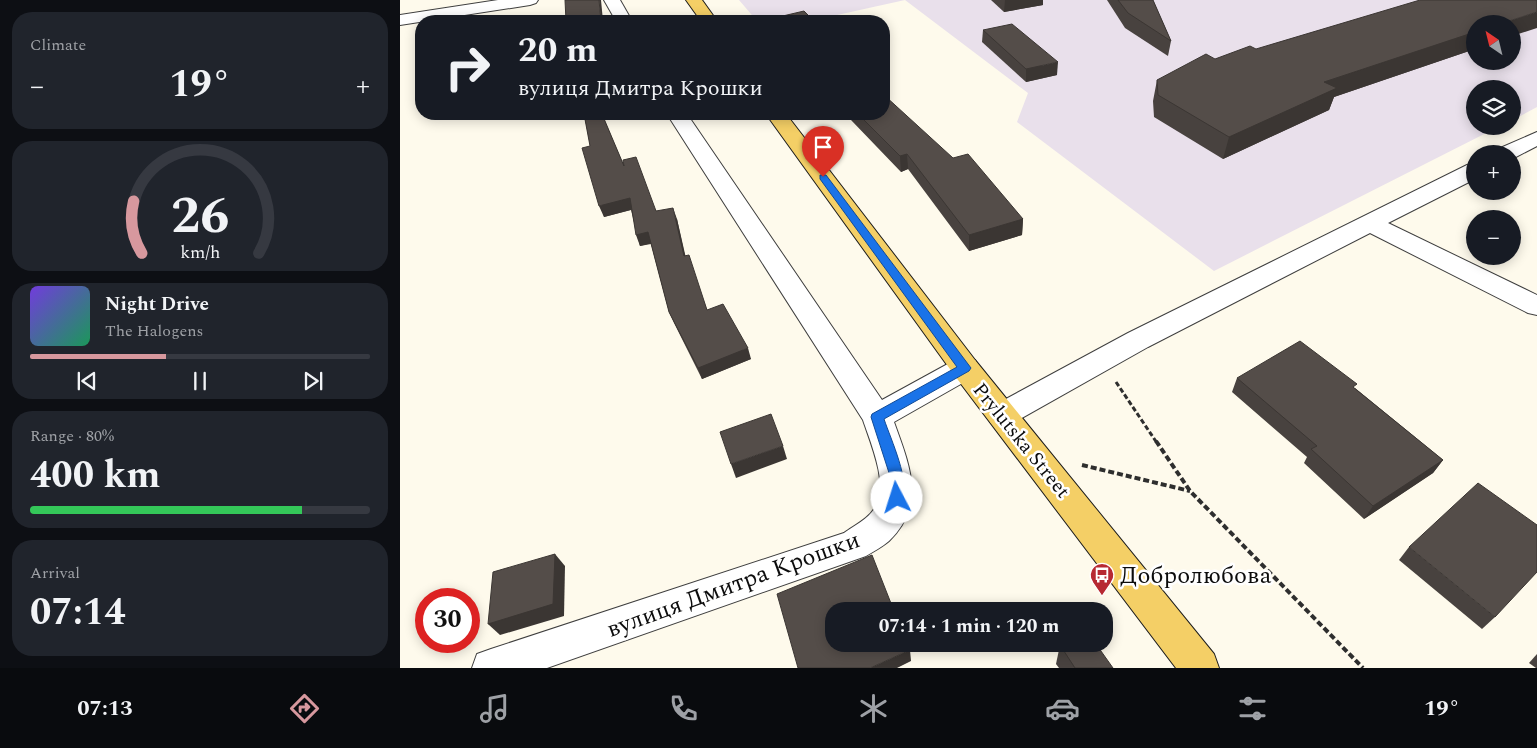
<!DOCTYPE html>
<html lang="en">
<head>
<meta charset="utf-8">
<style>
	:root { --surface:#171b24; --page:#20242c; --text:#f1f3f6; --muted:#9ea1a6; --line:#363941; --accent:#d7989e }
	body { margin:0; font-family:Spectral,serif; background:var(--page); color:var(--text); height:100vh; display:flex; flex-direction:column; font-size:19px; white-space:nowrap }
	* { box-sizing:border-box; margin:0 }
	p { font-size:16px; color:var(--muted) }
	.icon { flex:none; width:28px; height:28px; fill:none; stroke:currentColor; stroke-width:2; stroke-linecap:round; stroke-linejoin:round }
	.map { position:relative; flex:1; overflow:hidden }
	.details { display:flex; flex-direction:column; gap:12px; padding:12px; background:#0d0f14; width:400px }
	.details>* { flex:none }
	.top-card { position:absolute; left:15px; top:15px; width:475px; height:105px; border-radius:20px; box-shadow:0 2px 12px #0003; background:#171b24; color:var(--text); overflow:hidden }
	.needle { width:32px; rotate:325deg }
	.tools { position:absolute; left:1066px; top:15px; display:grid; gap:10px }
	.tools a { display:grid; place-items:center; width:55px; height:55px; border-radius:50%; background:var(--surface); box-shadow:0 2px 12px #0003; font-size:25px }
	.speed { position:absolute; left:15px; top:588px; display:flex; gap:10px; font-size:25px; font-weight:700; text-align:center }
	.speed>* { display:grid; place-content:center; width:65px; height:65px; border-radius:50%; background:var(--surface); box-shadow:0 2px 12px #0003; line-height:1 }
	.speed .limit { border:8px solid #d22; background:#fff; color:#111 }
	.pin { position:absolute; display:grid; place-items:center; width:42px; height:42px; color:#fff; margin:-51px -21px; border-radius:50% 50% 50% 0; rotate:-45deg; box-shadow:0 0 5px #0007 }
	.pin .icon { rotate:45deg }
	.me { position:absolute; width:55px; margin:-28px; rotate:355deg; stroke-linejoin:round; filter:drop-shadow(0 0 4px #0008) }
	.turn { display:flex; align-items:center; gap:18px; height:105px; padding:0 20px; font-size:22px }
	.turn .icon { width:65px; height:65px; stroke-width:2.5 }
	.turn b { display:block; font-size:35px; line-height:42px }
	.big { font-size:38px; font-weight:700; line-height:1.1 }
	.details .widget { flex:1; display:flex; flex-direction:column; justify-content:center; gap:8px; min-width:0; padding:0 18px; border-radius:20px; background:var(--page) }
	.details .dial { align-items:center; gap:0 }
	.dial svg { height:130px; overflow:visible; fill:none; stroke:var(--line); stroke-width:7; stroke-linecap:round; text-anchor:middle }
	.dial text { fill:var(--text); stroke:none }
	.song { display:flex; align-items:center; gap:15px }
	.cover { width:60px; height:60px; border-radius:8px; background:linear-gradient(135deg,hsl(260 70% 55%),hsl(150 70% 35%)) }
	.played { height:5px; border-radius:2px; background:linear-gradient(90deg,var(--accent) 40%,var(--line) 40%) }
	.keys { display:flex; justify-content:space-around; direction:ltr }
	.heat { display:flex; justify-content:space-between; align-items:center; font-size:28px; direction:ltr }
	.charge { height:8px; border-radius:4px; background:linear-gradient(90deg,#34c759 80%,var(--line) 0) }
	.trip { position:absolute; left:425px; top:602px; width:288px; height:50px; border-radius:20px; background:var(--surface); box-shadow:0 2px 12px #0003; font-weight:700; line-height:50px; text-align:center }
	.menu { display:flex; height:80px; justify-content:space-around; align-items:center; background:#090b0e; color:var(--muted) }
	.menu .icon { width:35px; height:35px }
	.menu .selected { color:var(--accent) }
	.menu b { font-size:22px; color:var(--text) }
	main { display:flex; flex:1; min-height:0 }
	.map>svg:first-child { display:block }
	.industrial { fill:#e9e0eb; fill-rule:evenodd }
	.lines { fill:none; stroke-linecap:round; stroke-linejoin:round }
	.minor-casing { stroke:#3f3f3f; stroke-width:2 }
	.primary-casing { stroke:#1d1d1d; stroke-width:2 }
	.path-far1 { stroke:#2e2e2e; stroke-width:3; stroke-dasharray:5 2.5; stroke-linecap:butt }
	.path { stroke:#2e2e2e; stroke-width:4; stroke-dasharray:6 3; stroke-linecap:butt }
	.minor { fill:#fff; fill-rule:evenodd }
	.primary { fill:#f4cf66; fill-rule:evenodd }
	.wall { fill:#48423f }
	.shaded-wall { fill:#3b3633 }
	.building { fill:#544d49; stroke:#3b3633 }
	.route { fill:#1a73e8; stroke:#114b97 }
	.labels { text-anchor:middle; stroke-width:5; stroke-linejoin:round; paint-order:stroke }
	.street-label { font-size:20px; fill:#0c0c0c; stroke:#fff }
	.near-poi-label { font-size:24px; fill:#0c0c0c; stroke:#fff; text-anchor:start }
	.near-street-label { font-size:24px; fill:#0c0c0c; stroke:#fff }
</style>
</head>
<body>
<main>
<section class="details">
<div class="widget"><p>Climate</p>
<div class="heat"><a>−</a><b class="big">19°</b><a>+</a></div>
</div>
<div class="widget dial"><svg viewBox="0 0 100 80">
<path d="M14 69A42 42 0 1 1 86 69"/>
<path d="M14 69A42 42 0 0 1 9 37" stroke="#d7989e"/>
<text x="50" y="56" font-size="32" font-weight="700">26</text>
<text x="50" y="72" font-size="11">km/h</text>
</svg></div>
<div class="widget">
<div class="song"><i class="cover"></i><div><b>Night Drive</b><p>The Halogens</p></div></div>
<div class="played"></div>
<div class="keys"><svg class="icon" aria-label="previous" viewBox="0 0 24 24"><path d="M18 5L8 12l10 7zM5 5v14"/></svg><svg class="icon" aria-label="pause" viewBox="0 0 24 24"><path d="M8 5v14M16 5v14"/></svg><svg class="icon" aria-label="next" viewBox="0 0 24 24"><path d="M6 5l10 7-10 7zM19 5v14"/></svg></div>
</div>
<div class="widget"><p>Range · 80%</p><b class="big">400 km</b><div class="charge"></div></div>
<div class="widget"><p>Arrival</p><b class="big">07:14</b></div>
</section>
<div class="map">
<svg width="1137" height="668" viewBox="0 0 1137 668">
	<rect width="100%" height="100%" fill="#fefaec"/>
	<path class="industrial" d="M339 0H1137V107L1113 120 1112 89H1075V126H1100L814 271 617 122 628 93 505 0 410 21H357ZM1075 24H1112V61H1075Z"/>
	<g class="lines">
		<g class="minor-casing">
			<g id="minor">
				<path d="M98 0H138L136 3 130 5 0 25V15Z"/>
				<path d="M204 0H220L232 21H216Z"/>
				<path d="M267 114H287L482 400 555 360 565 357 575 360 579 368 575 376 494 422C509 464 527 504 489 541 482 547 474 551 466 556L147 668H72L77 654 91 649 444 533C455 525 469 519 476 506 489 485 470 441 463 420Z"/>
				<path d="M1137 132V146L1112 159V154H1096L1098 149Z"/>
				<path d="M1075 163V179L988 223 1137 295V315L1128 313 970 233 748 347 613 423 602 427 591 423 587 415 591 407 728 333 1067 165Z"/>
			</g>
		</g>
		<g class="primary-casing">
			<g id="primary">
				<path d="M286 0H302L317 21H301Z"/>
				<path d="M366 114H386L575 360 814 654 819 668H776L555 376Z"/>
			</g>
		</g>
		<path class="path-far1" d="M716 382 757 443"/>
		<g class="path">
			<path d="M756 441 790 491 963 668"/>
			<path d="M682 465 790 491"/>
		</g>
		<use href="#minor" class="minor"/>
		<use href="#primary" class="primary"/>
	</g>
	<g class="wall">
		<path d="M591 0H643V5L604 12Z"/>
		<path d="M707 0H753L771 41 768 56 725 28Z"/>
		<path d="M1075 24V49L934 97 929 110 823 159 754 117 753 101 757 80 815 59Z"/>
		<path d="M583 30 657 75 626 82 582 42Z"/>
		<path d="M184 114 221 115 204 119 224 166 256 211 277 219 285 256 307 310 351 359 302 379 274 323 269 312 251 244 240 246 231 210 204 217Z"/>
		<path d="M449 114H484L553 158 623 219 622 235 569 251 508 169 501 172 451 120V116Z"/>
		<path d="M837 378 955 388 1043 460 1033 473 964 519 904 463 907 457 832 392Z"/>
		<path d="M1009 547 1095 617 1082 629 999 560Z"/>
		<path d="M660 645 713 668H659L656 664Z"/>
		<path d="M1137 654V668H1136L1129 663Z"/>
	</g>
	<g class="shaded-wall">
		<path d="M199 0H201L203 21H201Z"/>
		<path d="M605 0H643V5L604 12Z"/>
		<path d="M1137 12V28L1112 36V24H1100Z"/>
		<path d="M1075 32V49L934 97 929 110 823 159 829 137 924 82Z"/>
		<path d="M658 62 657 75 626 82V69Z"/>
		<path d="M202 114H220L221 115 204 119Z"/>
		<path d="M507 154 508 169 501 172 500 156Z"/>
		<path d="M230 198 234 209 204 217 199 206Z"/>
		<path d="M273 208 277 219 288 267 284 256Z"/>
		<path d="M623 219 622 235 569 251V235Z"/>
		<path d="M248 232 252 243 240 246 236 235Z"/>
		<path d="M348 348 351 359 302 379 298 368Z"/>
		<path d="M383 446 387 459 336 478 331 464Z"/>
		<path d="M1043 460 1033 473 964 519 973 506Z"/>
		<path d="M155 554 165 566 164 616 100 635 88 624Z"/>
		<path d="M510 650 511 661 497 668H470Z"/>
	</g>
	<g class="building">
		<path d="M165 0H199L201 21H166Z"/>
		<path d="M718 0H753L771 41 728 13Z"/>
		<path d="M1020 0H1137V12L1100 24H1075V32L924 82 937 88 829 137 758 95 757 80 806 54 815 59 850 46 856 49Z"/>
		<path d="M404 11 414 21H372L370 19Z"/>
		<path d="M612 24 658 62 626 69 583 30Z"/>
		<path d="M484 95 553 158 568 154 623 219 569 235 507 154 500 156 458 114H484Z"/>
		<path d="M184 114H202L224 166 223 160 236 157 256 211 273 208 284 256 289 255 307 310 323 304 348 348 298 368 269 312 248 232 236 235 230 198 199 206 182 148 190 146Z"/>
		<path d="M900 341 957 384 953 387 1043 460 973 506 911 449 917 446 837 378Z"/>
		<path d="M371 414 383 446 331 464 320 432Z"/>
		<path d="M1078 483 1137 525V572L1095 617 1009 547Z"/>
		<path d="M155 554 153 604 88 624 93 572Z"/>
		<path d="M472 555 494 611H434V644H507L510 650 470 668H398L377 594Z"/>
		<path d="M662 644H696L713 668H675L660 645Z"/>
	</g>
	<path class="route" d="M420 175H426L571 368 569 371 484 419C491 440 511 482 502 502L497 504 492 502 490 498 491 479 471 417 472 414 557 367 420 179Z"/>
	<defs>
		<g id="bus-pin" transform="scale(1.25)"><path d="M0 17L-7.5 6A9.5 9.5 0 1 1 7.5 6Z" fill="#b72932" stroke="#fff"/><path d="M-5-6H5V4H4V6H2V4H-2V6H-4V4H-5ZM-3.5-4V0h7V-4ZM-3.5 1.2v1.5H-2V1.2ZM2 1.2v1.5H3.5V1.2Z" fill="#fff"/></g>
	</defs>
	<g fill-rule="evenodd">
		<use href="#bus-pin" x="702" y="575"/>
	</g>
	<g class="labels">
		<g class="street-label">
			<text transform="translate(622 440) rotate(51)" y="7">Prylutska Street</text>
		</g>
		<g class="near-poi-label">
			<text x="720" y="583">Добролюбова</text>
		</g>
		<g class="near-street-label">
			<text transform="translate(333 584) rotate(-20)" y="8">вулиця Дмитра Крошки</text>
		</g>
	</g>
</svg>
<div class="tools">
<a><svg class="needle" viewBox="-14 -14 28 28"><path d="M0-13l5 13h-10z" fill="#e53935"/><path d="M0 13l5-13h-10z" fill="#9ea1a6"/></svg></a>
<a><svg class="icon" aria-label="layers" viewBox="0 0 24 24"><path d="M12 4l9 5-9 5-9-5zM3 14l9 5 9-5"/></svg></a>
<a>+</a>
<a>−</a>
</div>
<div class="speed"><div class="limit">30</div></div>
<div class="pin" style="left:423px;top:177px;background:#d93025"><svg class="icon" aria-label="arrive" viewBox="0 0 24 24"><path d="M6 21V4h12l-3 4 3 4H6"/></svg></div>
<svg class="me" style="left:497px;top:498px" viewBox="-20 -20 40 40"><circle r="19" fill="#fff"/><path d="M0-13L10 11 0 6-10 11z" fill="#1a73e8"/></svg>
<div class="trip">07:14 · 1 min · 120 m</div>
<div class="top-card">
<div class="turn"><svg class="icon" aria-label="right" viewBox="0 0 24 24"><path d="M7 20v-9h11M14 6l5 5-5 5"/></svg><div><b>20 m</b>вулиця Дмитра Крошки</div></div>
</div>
</div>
</main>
<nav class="menu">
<b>07:13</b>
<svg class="icon selected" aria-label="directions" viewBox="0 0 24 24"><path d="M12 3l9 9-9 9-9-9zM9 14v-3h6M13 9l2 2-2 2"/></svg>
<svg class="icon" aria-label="music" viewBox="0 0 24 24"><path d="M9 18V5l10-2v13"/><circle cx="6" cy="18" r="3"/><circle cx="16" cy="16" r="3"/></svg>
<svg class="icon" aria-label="phone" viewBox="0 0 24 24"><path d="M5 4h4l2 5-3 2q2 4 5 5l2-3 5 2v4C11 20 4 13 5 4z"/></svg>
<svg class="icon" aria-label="climate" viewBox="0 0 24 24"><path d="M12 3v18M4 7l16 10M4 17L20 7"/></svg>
<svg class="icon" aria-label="car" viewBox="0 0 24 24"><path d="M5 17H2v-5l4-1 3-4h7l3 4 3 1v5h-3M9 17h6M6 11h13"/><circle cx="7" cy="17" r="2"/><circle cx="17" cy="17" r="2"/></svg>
<svg class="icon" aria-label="filters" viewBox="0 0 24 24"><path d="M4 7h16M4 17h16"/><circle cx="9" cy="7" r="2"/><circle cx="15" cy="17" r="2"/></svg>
<b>19°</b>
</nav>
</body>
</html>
